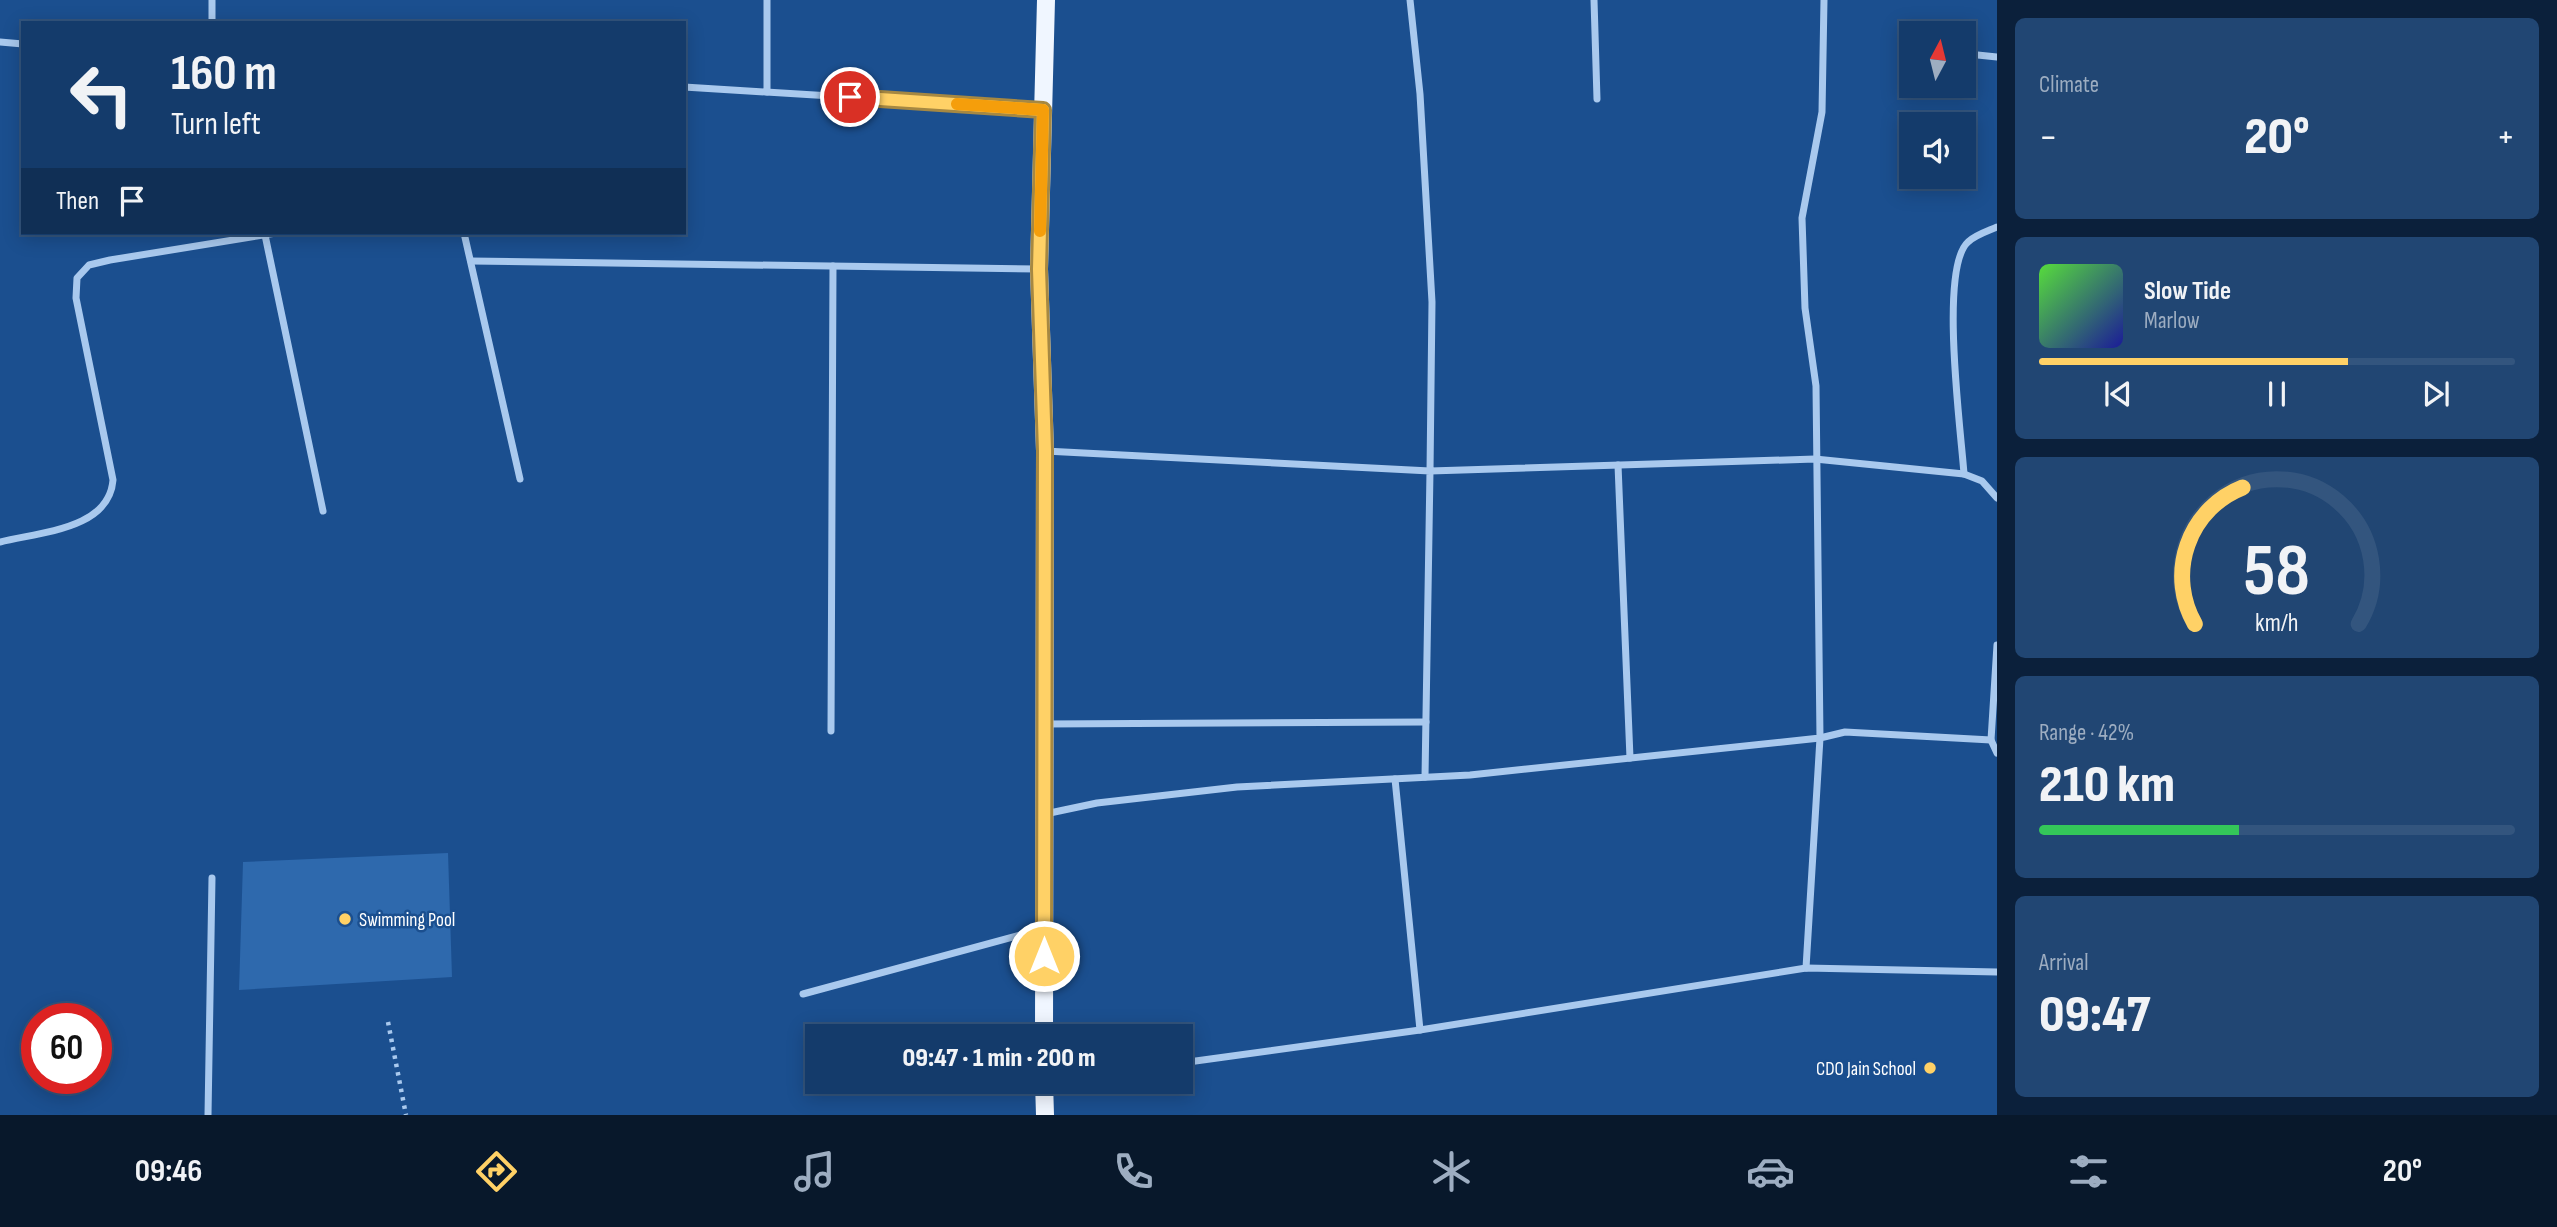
<!DOCTYPE html>
<html lang="en">
<head>
<meta charset="utf-8">
<style>
	:root { --surface:#143b6b; --page:#214673; --text:#f1f3f6; --muted:#9dadc1; --line:#33557e; --accent:#ffd166 }
	body { margin:0; font-family:"Sofia Sans Condensed",sans-serif; background:var(--page); color:var(--text); height:100vh; display:flex; flex-direction:column; font-size:26px; white-space:nowrap }
	* { box-sizing:border-box; margin:0 }
	p { font-size:23px; color:var(--muted) }
	.icon { flex:none; width:38px; height:38px; fill:none; stroke:currentColor; stroke-width:2; stroke-linecap:round; stroke-linejoin:round }
	.map { position:relative; flex:1; overflow:hidden }
	.side { display:flex; flex-direction:column; gap:18px; padding:18px; background:#0b203b; width:560px }
	.side>* { flex:none }
	.hud { position:absolute; left:21px; top:21px; width:665px; height:214px; border-radius:0px; box-shadow:0 4px 18px #0003,0 0 0 2px var(--line); background:#143b6b; color:var(--text); overflow:hidden }
	.needle { width:46px; rotate:7deg }
	.buttons { position:absolute; left:1899px; top:21px; display:grid; gap:14px }
	.buttons a { display:grid; place-items:center; width:77px; height:77px; border-radius:0px; background:var(--surface); box-shadow:0 4px 18px #0003,0 0 0 2px var(--line); font-size:35px }
	.speed { position:absolute; left:21px; top:1003px; display:flex; gap:14px; font-size:35px; font-weight:700; text-align:center }
	.speed>* { display:grid; place-content:center; width:91px; height:91px; border-radius:50%; background:var(--surface); box-shadow:0 4px 18px #0003,0 0 0 2px var(--line); line-height:1 }
	.speed .limit { border:10px solid #d22; background:#fff; color:#111 }
	.pin { position:absolute; display:grid; place-items:center; width:60px; height:60px; color:#fff; margin:-30px; border:4px solid #fff; border-radius:50%; box-shadow:0 2px 7px #0007 }
	.me { position:absolute; width:77px; margin:-38px; rotate:0deg; stroke-linejoin:round; filter:drop-shadow(0 0 5px #0008) }
	.turn { display:flex; align-items:center; gap:24px; height:147px; padding:0 35px; font-size:32px }
	.turn .icon { width:91px; height:91px; stroke-width:2.5 }
	.turn b { display:block; font-size:49px; line-height:60px }
	.then { display:flex; align-items:center; height:66px; padding:0 35px; background:#0003; gap:14px; font-size:26px }
	.big { font-size:52px; font-weight:800; line-height:1.1 }
	.side .card { flex:1; display:flex; flex-direction:column; justify-content:center; gap:10px; min-width:0; padding:0 24px; border-radius:10px; background:var(--page) }
	.side .dial { align-items:center; gap:0 }
	.dial svg { height:182px; overflow:visible; fill:none; stroke:var(--line); stroke-width:7; stroke-linecap:round; text-anchor:middle }
	.dial text { fill:var(--text); stroke:none }
	.song { display:flex; align-items:center; gap:21px }
	.cover { width:84px; height:84px; border-radius:10px; background:linear-gradient(135deg,hsl(110 70% 55%),hsl(240 70% 35%)) }
	.played { height:7px; border-radius:4px; background:linear-gradient(90deg,var(--accent) 65%,var(--line) 65%) }
	.keys { display:flex; justify-content:space-around; direction:ltr }
	.heat { display:flex; justify-content:space-between; align-items:center; font-size:38px; direction:ltr }
	.charge { height:10px; border-radius:5px; background:linear-gradient(90deg,#34c759 42%,var(--line) 0) }
	.trip { position:absolute; left:805px; top:1024px; width:388px; height:70px; border-radius:0px; background:var(--surface); box-shadow:0 4px 18px #0003,0 0 0 2px var(--line); font-weight:800; line-height:70px; text-align:center }
	.tab-bar { display:flex; height:112px; justify-content:space-around; align-items:center; background:#08182b; color:var(--muted) }
	.tab-bar .icon { width:49px; height:49px }
	.tab-bar .selected { color:var(--accent) }
	.tab-bar b { font-size:32px; color:var(--text) }
	main { display:flex; flex:1; min-height:0 }
	.map>svg:first-child { display:block }
	.green { fill:#2e69ad }
	.lines { fill:none; stroke-linecap:round; stroke-linejoin:round }
	.path { stroke:#a9c9ee; stroke-width:4.5; stroke-dasharray:3.5 5; stroke-linecap:butt }
	.minor { stroke:#a9c9ee; stroke-width:7 }
	.primary { stroke:#f0f6ff; stroke-width:18 }
	.route-casing { stroke:#a68842; stroke-width:18 }
	.route { stroke:#ffd166; stroke-width:12 }
	.slow { stroke:#f59e0b; stroke-width:12 }
	.poi-dot { fill:#ffd166; stroke:#1b4f8f; stroke-width:2.5 }
	.labels { text-anchor:middle; stroke-width:5; stroke-linejoin:round; paint-order:stroke }
	.poi-label { font-size:19px; fill:#fff; stroke:#1b4f8f; text-anchor:start }
</style>
</head>
<body>
<main>
<div class="map">
<svg width="1997" height="1115" viewBox="0 0 1997 1115">
	<rect width="100%" height="100%" fill="#1b4f8f"/>
	<path class="green" d="M448 853 452 977 239 990 243 862Z"/>
	<g class="lines">
		<path class="path" d="M388 1022 406 1115"/>
		<g class="minor">
			<path d="M1410 0 1420 94 1432 302 1430 471 1815 459 1964 474 1982 481 1997 498"/>
			<path d="M1594 0 1597 99"/>
			<path d="M212 23V0"/>
			<path d="M0 42 23 44"/>
			<path d="M1968 54 1997 57"/>
			<path d="M684 87 1043 109"/>
			<path d="M767 92V0"/>
			<path d="M464 233 520 479"/>
			<path d="M265 235 323 511"/>
			<path d="M471 261 1038 269"/>
			<path d="M1045 451 1430 471 1425 777"/>
			<path d="M1618 465 1630 758"/>
			<path d="M1964 474C1961 431 1939 268 1968 242 1975 235 1988 231 1997 227"/>
			<path d="M0 542C39 532 109 530 113 480L76 298 77 278 89 265 110 260 276 233"/>
			<path d="M1997 645 1991 740 1997 753"/>
			<path d="M1045 724 1426 722"/>
			<path d="M831 731 833 266"/>
			<path d="M1395 779 1420 1030"/>
			<path d="M1045 814 1097 803 1237 787 1470 775 1820 738 1816 386 1805 308 1802 218 1822 112 1824 0"/>
			<path d="M1806 968 1820 738 1845 732 1991 740"/>
			<path d="M803 994 1042 929"/>
			<path d="M1181 1063 1420 1030 1806 968 1997 972"/>
			<path d="M208 1115 212 878"/>
		</g>
		<g class="primary">
			<path d="M1044 1036 1045 451 1039 269 1046 0"/>
			<path d="M1044 1082 1045 1115"/>
		</g>
	</g>
	<g class="lines">
		<g class="route-casing">
			<path id="route" d="M850 97 1043 110 1039 269 1045 451 1044 956"/>
		</g>
		<use href="#route" class="route"/>
		<path class="slow" d="M957 104 1043 110 1040 231"/>
	</g>
	<g class="poi-dot">
		<circle cx="345" cy="919" r="7"/>
		<circle cx="1930" cy="1068" r="7"/>
	</g>
	<g class="labels">
		<g class="poi-label">
			<text x="359" y="926">Swimming Pool</text>
			<text x="1916" y="1075" text-anchor="end">CDO Jain School</text>
		</g>
	</g>
</svg>
<div class="buttons">
<a><svg class="needle" viewBox="-14 -14 28 28"><path d="M0-13l5 13h-10z" fill="#e53935"/><path d="M0 13l5-13h-10z" fill="#9dadc1"/></svg></a>
<a><svg class="icon" aria-label="sound" viewBox="0 0 24 24"><path d="M4 9h4l5-4v14l-5-4H4zM17 9q2 3 0 6"/></svg></a>
</div>
<div class="speed"><div class="limit">60</div></div>
<div class="pin" style="left:850px;top:97px;background:#d93025"><svg class="icon" aria-label="arrive" viewBox="0 0 24 24"><path d="M6 21V4h12l-3 4 3 4H6"/></svg></div>
<svg class="me" style="left:1044px;top:956px" viewBox="-20 -20 40 40"><circle r="17" fill="#ffd166" stroke="#fff" stroke-width="3"/><path d="M0-11L8 9 0 5-8 9z" fill="#fff"/></svg>
<div class="trip">09:47 · 1 min · 200 m</div>
<div class="hud">
<div class="turn"><svg class="icon" aria-label="left" viewBox="0 0 24 24"><path d="M17 20v-9H6M10 6l-5 5 5 5"/></svg><div><b>160 m</b>Turn left</div></div>
<div class="then">Then<svg class="icon" aria-label="arrive" viewBox="0 0 24 24"><path d="M6 21V4h12l-3 4 3 4H6"/></svg></div>
</div>
</div>
<section class="side">
<div class="card"><p>Climate</p>
<div class="heat"><a>−</a><b class="big">20°</b><a>+</a></div>
</div>
<div class="card">
<div class="song"><i class="cover"></i><div><b>Slow Tide</b><p>Marlow</p></div></div>
<div class="played"></div>
<div class="keys"><svg class="icon" aria-label="previous" viewBox="0 0 24 24"><path d="M18 5L8 12l10 7zM5 5v14"/></svg><svg class="icon" aria-label="pause" viewBox="0 0 24 24"><path d="M8 5v14M16 5v14"/></svg><svg class="icon" aria-label="next" viewBox="0 0 24 24"><path d="M6 5l10 7-10 7zM19 5v14"/></svg></div>
</div>
<div class="card dial"><svg viewBox="0 0 100 80">
<path d="M14 69A42 42 0 1 1 86 69"/>
<path d="M14 69A42 42 0 0 1 35 9" stroke="#ffd166"/>
<text x="50" y="56" font-size="32" font-weight="700">58</text>
<text x="50" y="72" font-size="11">km/h</text>
</svg></div>
<div class="card"><p>Range · 42%</p><b class="big">210 km</b><div class="charge"></div></div>
<div class="card"><p>Arrival</p><b class="big">09:47</b></div>
</section>
</main>
<nav class="tab-bar">
<b>09:46</b>
<svg class="icon selected" aria-label="directions" viewBox="0 0 24 24"><path d="M12 3l9 9-9 9-9-9zM9 14v-3h6M13 9l2 2-2 2"/></svg>
<svg class="icon" aria-label="music" viewBox="0 0 24 24"><path d="M9 18V5l10-2v13"/><circle cx="6" cy="18" r="3"/><circle cx="16" cy="16" r="3"/></svg>
<svg class="icon" aria-label="phone" viewBox="0 0 24 24"><path d="M5 4h4l2 5-3 2q2 4 5 5l2-3 5 2v4C11 20 4 13 5 4z"/></svg>
<svg class="icon" aria-label="climate" viewBox="0 0 24 24"><path d="M12 3v18M4 7l16 10M4 17L20 7"/></svg>
<svg class="icon" aria-label="car" viewBox="0 0 24 24"><path d="M5 17H2v-5l4-1 3-4h7l3 4 3 1v5h-3M9 17h6M6 11h13"/><circle cx="7" cy="17" r="2"/><circle cx="17" cy="17" r="2"/></svg>
<svg class="icon" aria-label="filters" viewBox="0 0 24 24"><path d="M4 7h16M4 17h16"/><circle cx="9" cy="7" r="2"/><circle cx="15" cy="17" r="2"/></svg>
<b>20°</b>
</nav>
</body>
</html>
